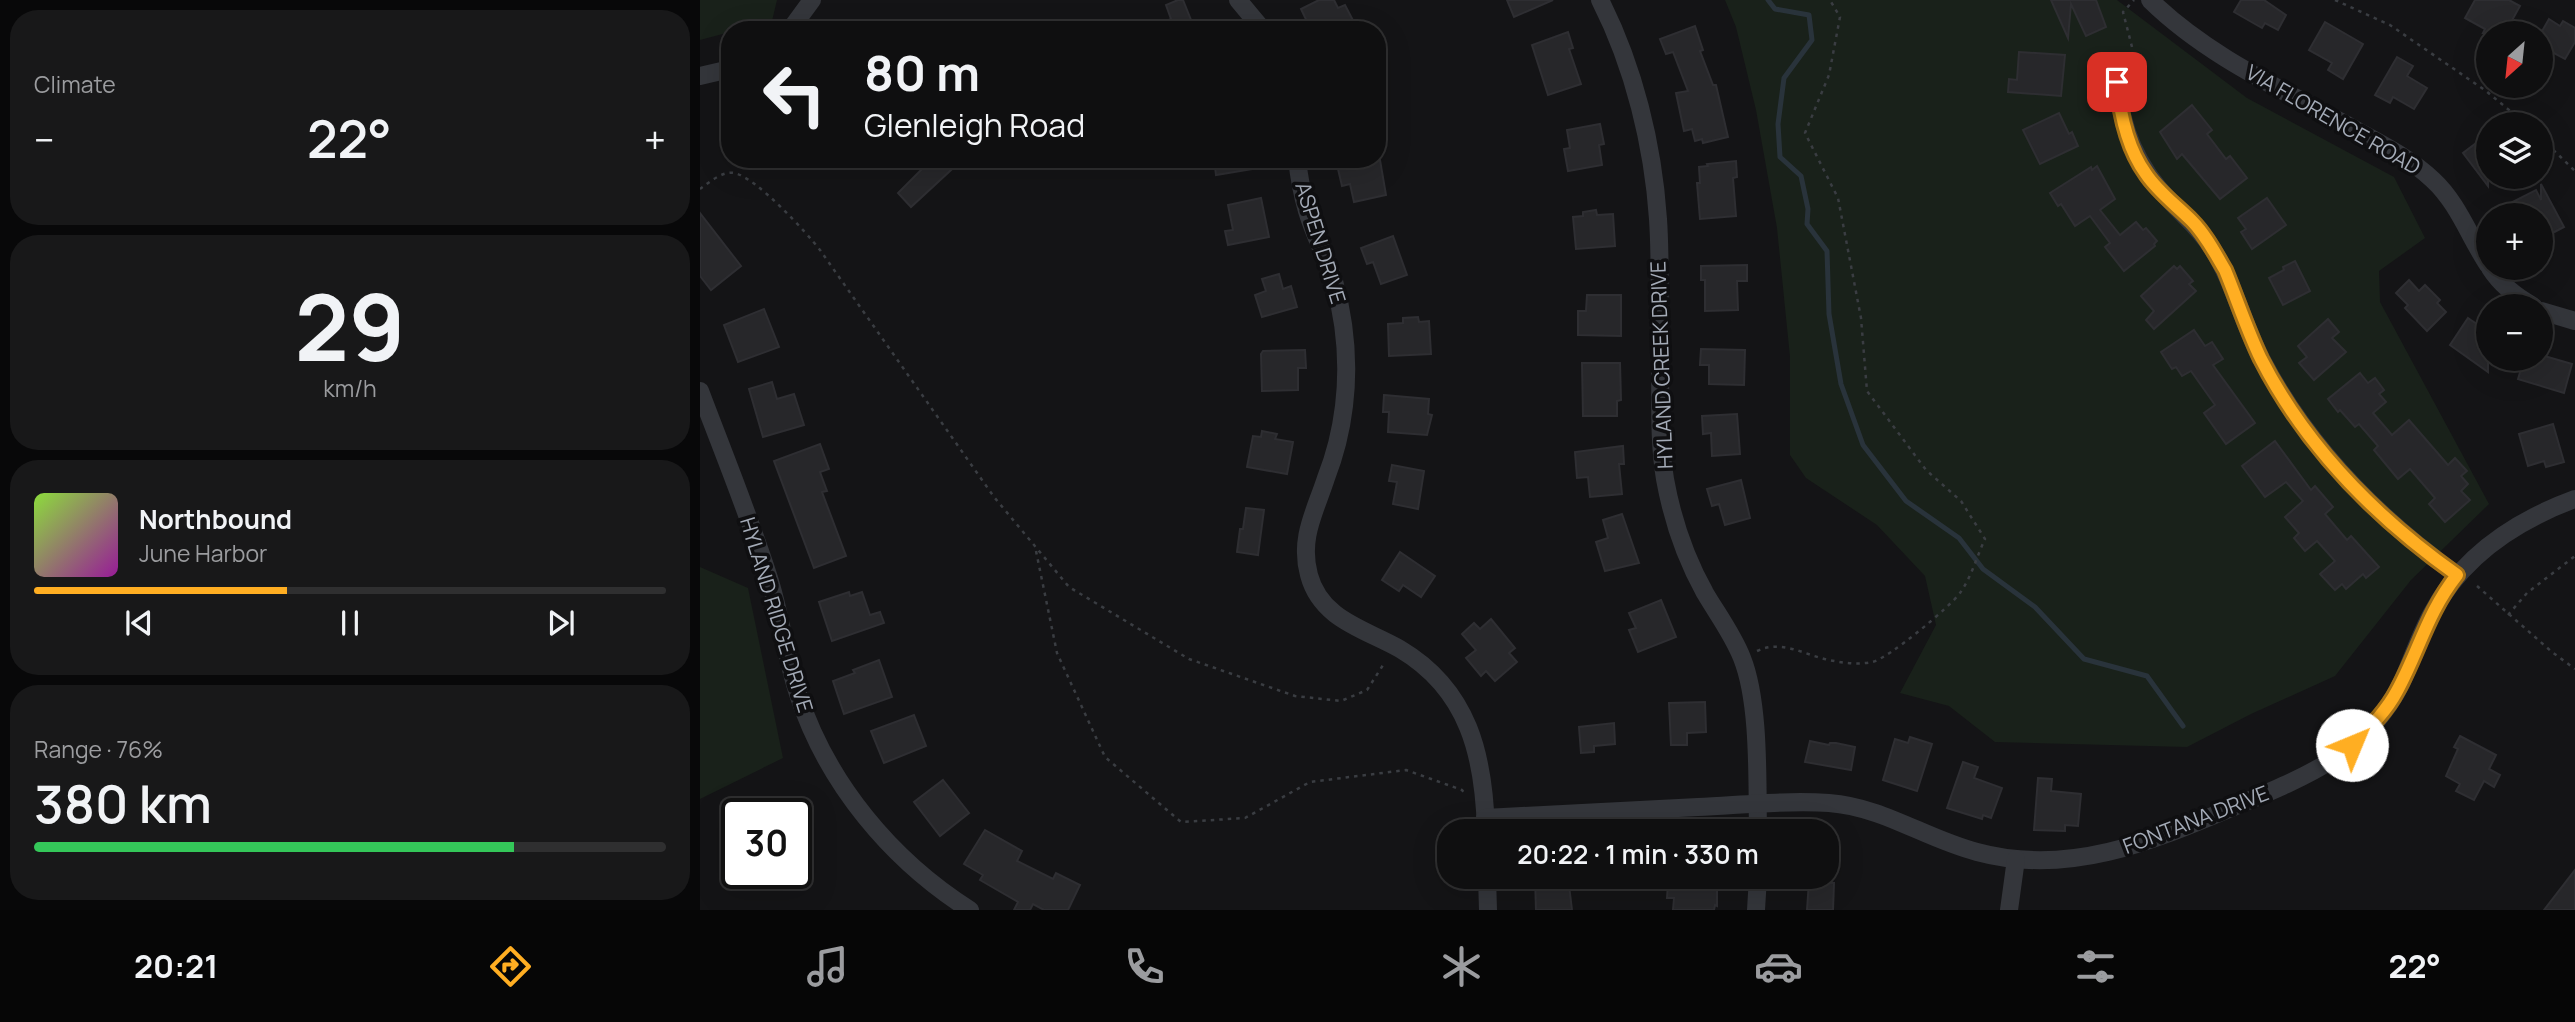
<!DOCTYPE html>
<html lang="en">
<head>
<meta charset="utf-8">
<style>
	:root { --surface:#0f0f10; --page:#181819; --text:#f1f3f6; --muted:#9b9c9f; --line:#2f2f30; --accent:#ffae22 }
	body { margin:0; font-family:Manrope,sans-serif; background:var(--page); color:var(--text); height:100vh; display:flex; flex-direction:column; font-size:26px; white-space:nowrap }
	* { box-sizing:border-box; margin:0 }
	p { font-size:23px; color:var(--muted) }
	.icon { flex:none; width:38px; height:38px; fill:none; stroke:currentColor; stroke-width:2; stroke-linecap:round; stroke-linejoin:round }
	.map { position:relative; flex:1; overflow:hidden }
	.details { display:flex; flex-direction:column; gap:10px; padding:10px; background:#080809; width:700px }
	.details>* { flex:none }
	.banner { position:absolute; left:21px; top:21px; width:665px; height:147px; border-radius:28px; box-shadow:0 7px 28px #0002,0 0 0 2px var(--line); background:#0f0f10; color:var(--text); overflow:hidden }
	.needle { width:46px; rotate:207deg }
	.fabs { position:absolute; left:1776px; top:21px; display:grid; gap:14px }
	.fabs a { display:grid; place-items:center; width:77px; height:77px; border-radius:50%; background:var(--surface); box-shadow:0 7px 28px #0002,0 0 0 2px var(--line); font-size:35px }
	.speed { position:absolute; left:21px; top:798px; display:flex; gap:14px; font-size:35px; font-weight:700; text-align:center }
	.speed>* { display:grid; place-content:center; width:91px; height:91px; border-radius:50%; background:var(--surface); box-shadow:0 7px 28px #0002,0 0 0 2px var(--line); line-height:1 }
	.speed .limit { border:4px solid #111; border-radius:10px; background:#fff; color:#111 }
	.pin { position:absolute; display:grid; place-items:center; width:60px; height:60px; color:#fff; margin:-30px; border-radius:14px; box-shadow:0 4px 10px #0006 }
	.me { position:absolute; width:77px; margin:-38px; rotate:45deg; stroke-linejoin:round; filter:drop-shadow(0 0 5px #0008) }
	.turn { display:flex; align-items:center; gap:24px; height:147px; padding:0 28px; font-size:32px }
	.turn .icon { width:91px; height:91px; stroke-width:2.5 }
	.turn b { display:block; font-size:49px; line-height:60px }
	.big { font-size:52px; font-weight:600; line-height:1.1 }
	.details .tile { flex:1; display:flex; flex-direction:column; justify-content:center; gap:10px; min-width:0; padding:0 24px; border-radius:28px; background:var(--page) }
	.details .dial { align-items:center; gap:0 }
	.dial b { font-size:91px; line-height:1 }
	.song { display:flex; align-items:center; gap:21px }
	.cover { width:84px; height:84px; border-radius:10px; background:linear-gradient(135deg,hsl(90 70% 55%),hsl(300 70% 35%)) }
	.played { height:7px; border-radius:4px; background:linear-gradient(90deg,var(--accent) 40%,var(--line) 40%) }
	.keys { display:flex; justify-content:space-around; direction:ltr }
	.heat { display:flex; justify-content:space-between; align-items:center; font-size:38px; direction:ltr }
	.charge { height:10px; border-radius:5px; background:linear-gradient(90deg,#34c759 76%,var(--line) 0) }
	.trip { position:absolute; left:737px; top:819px; width:402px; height:70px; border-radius:28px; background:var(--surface); box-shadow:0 7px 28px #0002,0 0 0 2px var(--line); font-weight:600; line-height:70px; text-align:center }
	.menu { display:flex; height:112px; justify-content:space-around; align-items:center; background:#060606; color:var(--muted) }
	.menu .icon { width:49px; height:49px }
	.menu .on { color:var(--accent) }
	.menu b { font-size:32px; color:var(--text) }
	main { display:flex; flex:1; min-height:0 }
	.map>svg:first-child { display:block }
	.green { fill:#19211a }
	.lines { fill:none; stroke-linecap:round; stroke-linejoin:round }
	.stream { stroke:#29333b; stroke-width:5 }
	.building { fill:#27272a; stroke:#2e2e32; stroke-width:2 }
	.path { stroke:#3a3d42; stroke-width:2.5; stroke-dasharray:3.5 5; stroke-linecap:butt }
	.minor { stroke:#34363b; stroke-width:18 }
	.route-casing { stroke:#a67116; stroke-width:18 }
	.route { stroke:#ffae22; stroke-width:12 }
	.labels { text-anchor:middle; stroke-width:7; stroke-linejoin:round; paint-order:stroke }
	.street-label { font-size:21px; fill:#a4abb7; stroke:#0f0f11 }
</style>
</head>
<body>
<main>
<section class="details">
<div class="tile"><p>Climate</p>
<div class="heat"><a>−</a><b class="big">22°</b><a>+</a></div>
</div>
<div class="tile dial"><b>29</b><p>km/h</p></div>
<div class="tile">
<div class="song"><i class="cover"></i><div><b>Northbound</b><p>June Harbor</p></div></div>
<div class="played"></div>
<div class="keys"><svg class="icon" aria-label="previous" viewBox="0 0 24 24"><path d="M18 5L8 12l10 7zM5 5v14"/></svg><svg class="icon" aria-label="pause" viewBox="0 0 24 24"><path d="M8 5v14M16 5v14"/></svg><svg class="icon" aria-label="next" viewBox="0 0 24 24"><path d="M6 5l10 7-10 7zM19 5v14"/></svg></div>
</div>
<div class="tile"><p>Range · 76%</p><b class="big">380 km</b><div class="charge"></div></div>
</section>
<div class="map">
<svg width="1875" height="910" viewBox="0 0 1875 910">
	<rect width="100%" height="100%" fill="#141416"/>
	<g class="green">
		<path d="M0 0H77L72 21 39 30H30V32L0 40Z"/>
		<path d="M1025 0H1417L1547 98 1694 177 1725 238 1679 271 1680 302 1789 504 1711 580 1635 676 1551 714 1487 747 1295 742 1249 706 1200 693 1236 625 1225 576 1177 525 1106 478 1090 455V357L1077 228 1056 110 1036 27Z"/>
		<path d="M0 567 48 588 83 758 0 799Z"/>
	</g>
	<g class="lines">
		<path class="stream" d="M1068 0 1075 9 1109 15 1112 40 1084 78 1078 124 1080 157 1101 176 1108 209 1107 224 1127 251 1129 314 1141 384 1163 445 1206 501 1259 538 1283 569 1335 607 1384 659 1447 676 1483 726"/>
	</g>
	<g class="building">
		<path d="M478 0H483L495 30H447L471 19 466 5Z"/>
		<path d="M619 0H634L638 8 645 5 658 30H611L601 9Z"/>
		<path d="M807 0H853L814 17Z"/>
		<path d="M1351 0H1396L1406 27 1386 36 1371 4 1368 38Z"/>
		<path d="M1541 0H1564L1586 15 1578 30 1565 23 1562 28 1534 12Z"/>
		<path d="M1775 0H1809L1820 6 1805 33H1783L1785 29 1765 18Z"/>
		<path d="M1849 19 1860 26 1863 21 1875 28V42L1865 59 1852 52 1841 71V33Z"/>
		<path d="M1625 22 1663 44 1643 79 1628 70 1632 63 1609 50Z"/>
		<path d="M995 26 1003 50 1000 51 1013 85H1016L1028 137 1003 143 1002 139 995 141 992 129 984 131 976 93 988 91 973 52 966 54 960 39Z"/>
		<path d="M868 32 873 48 869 49 881 84 848 95 832 45Z"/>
		<path d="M1319 52 1365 55 1361 96 1308 92 1309 79 1317 80Z"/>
		<path d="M1697 57 1713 66 1707 76 1727 88 1714 109 1693 97 1690 103 1675 95Z"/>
		<path d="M1492 105 1512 130 1507 134 1526 159 1530 156 1547 178 1520 199 1482 154 1477 159 1460 132Z"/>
		<path d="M1359 113 1369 134 1372 132 1378 146 1340 164 1323 130Z"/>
		<path d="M900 124 904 144 899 145 902 165 868 171 864 149 870 148 867 130Z"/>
		<path d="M1788 134V186L1763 153Z"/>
		<path d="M232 159H263L211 207 198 193Z"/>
		<path d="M514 159H565V167L516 175Z"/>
		<path d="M680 160 686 195 654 202 650 184 642 186 638 169Z"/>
		<path d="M1036 161 1037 177 1033 178 1036 216 1000 219 997 183H1000L999 167 1008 166 1007 164Z"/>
		<path d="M1397 166 1415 199 1400 210 1420 235 1436 222 1443 230 1446 228 1457 241 1454 244 1455 246 1424 271 1405 247 1410 243 1390 216 1375 226 1361 204 1358 206 1350 193 1391 167 1392 170Z"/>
		<path d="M1841 184 1864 227 1841 239V215H1787L1836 190 1841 200Z"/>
		<path d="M561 198 569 237 528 245 525 231 533 230 528 205Z"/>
		<path d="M1567 198 1586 225 1552 249 1541 232 1546 229 1538 218Z"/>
		<path d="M896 210 897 215 913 214 915 246 876 249 873 217 883 216V212Z"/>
		<path d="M0 213 41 266 11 290 0 276Z"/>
		<path d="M693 236 707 275 681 284 673 262 667 264 661 248Z"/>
		<path d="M1595 261 1610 291 1583 305 1569 278 1584 270 1583 267Z"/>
		<path d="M1047 265V281H1037L1038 310 1005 311V280H1001V266Z"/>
		<path d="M1474 266 1477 269 1480 266 1493 281 1489 284 1496 291 1454 329 1446 320 1454 311 1441 296Z"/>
		<path d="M579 274 583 289 591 286 597 307 562 317 555 295 566 291 562 279Z"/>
		<path d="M1709 280 1719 291 1725 285 1740 300 1737 303 1746 312 1727 331 1705 308 1708 305 1696 293Z"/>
		<path d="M887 295H921V336L878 335V311H886Z"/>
		<path d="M64 309 79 347 38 362 24 325Z"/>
		<path d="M718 317 719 322 729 321 731 354 689 356 688 324 703 323V318Z"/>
		<path d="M1768 318 1784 329 1779 337 1788 344V372L1750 345Z"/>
		<path d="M1628 319 1639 332 1632 338 1646 352 1614 380 1599 363 1607 357 1598 346Z"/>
		<path d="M1494 330 1505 346 1512 342 1523 359 1513 365 1555 423 1526 444 1504 413 1515 405 1491 371 1482 376 1476 367 1472 369 1461 352Z"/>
		<path d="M1001 349 1045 350 1044 385 1009 384V365H1000Z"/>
		<path d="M605 350 606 368H598V390L562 391 561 354 563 351Z"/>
		<path d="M1841 355 1872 364 1864 393 1818 379 1824 359H1841Z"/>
		<path d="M882 363H920L921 400 917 401V416H883Z"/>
		<path d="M1660 373 1668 383 1675 378 1684 390 1679 394 1686 402 1673 413 1692 435 1709 420 1748 465 1755 458 1767 471 1761 476 1768 484 1761 491 1770 500 1745 522 1729 504 1735 498 1710 469 1698 479 1674 450 1678 446 1659 424 1655 427 1640 410 1638 412 1628 399Z"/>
		<path d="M72 382 77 399 94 394 104 425 63 437 49 389Z"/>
		<path d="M684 395 729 399 728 414 732 415 727 435 688 432 689 412H683Z"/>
		<path d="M1037 414 1040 454 1012 456 1011 433 1003 434 1002 416Z"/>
		<path d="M1853 424 1864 462 1846 467 1844 461 1828 466 1819 434Z"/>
		<path d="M562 431 577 434 575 439 593 442 587 474 547 467 553 436 561 437Z"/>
		<path d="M1575 441 1611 490 1615 486 1633 507 1625 514 1647 540 1651 536 1679 567 1666 578 1663 574 1646 589 1642 584 1635 590 1620 574 1635 561 1617 541 1605 551 1594 538 1599 533 1585 517 1603 501 1586 482 1565 497 1542 466Z"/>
		<path d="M120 444 129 469 120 472 127 491 122 492 146 556 114 568 74 461Z"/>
		<path d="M923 446 924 464H919L922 494 890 497 888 477 877 478 875 452Z"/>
		<path d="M692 465 724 471 718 509 693 504 697 482 689 481Z"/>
		<path d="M1041 480 1050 518 1025 525 1019 504 1012 506 1007 489Z"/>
		<path d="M546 508 564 510 558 555 537 552 540 529H543Z"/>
		<path d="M922 514 939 563 905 571 896 542 908 538 903 520Z"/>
		<path d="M700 552 735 576 721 597 703 585 699 591 682 580Z"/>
		<path d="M149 592 150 596 162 592 170 615 180 612 184 623 132 641 119 602Z"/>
		<path d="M961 600 976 637 938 652 929 630 936 628 929 613Z"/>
		<path d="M791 619 815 648 809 653 817 662 795 681 786 671 781 676 766 658 776 650 762 634 774 623 780 629Z"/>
		<path d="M179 660 192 697 144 714 133 681 155 673 153 670Z"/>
		<path d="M1005 702 1006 732 987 733V745H971L969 703Z"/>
		<path d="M214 715 226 746 184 763 171 731Z"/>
		<path d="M914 723 915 744 894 746V752L881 753 879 727Z"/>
		<path d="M1760 736 1796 755 1789 769 1800 775 1794 787 1784 781 1774 800 1756 791 1760 784 1746 776 1758 749 1754 747Z"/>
		<path d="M1210 737 1232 744 1217 791 1183 780 1195 739 1208 743Z"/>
		<path d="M1110 741 1129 745 1130 743H1136L1155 747 1151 770 1105 762Z"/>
		<path d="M1263 762 1278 767 1274 778 1302 788 1291 818 1283 815 1282 819 1247 808Z"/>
		<path d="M1338 778 1352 779 1351 791 1381 794 1378 826 1365 825V831L1334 830Z"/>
		<path d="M243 780 269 813 240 836 214 802Z"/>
		<path d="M285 830 322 851 317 861 353 879 356 873 380 885 368 910H344L333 904 330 910H314L318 902 280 880 283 875 264 864Z"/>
		<path d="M1875 870V910H1844Z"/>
		<path d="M868 877 872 910H836L835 878Z"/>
		<path d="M1109 881 1134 883 1133 910H1107Z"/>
		<path d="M968 884 1017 887V906L1015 905 1014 910H973L974 898H967Z"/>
	</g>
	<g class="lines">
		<g class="path">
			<path d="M1635 0 1690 25 1786 91 1826 124"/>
			<path d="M1432 47 1423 12 1434 0"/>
			<path d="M1841 138 1875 171"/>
			<path d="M0 189C10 182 22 171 34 173 56 177 106 232 120 250L294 497 369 587 489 659 595 696 641 701 667 690 685 662"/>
			<path d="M336 551 357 653 405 757 481 822 545 818 610 782 706 770 762 790 765 794"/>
			<path d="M1777 586 1852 652 1875 669"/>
			<path d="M1808 615 1827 593 1875 556"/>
			<path d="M1057 651C1082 639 1104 655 1129 660 1143 663 1158 665 1172 662 1188 659 1250 607 1260 593 1271 578 1277 556 1285 539L1261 501 1226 470 1167 391 1161 318 1138 198 1105 133 1129 75 1140 17 1130 0"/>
		</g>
		<g class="minor">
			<path d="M538 0 563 30"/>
			<path d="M900 0C934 67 953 145 958 219 961 263 959 308 960 352 961 394 958 437 965 479 972 518 986 559 1005 593 1018 615 1033 635 1042 658 1060 703 1057 782 1058 831"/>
			<path d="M1450 0C1505 54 1577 87 1643 123 1674 140 1708 156 1733 180 1758 203 1770 238 1788 265"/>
			<path d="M90 30 112 0"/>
			<path d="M0 76 30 69"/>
			<path d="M1417 82C1421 129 1437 167 1470 201 1485 217 1500 229 1512 248 1534 283 1543 324 1562 360 1608 447 1678 518 1757 575"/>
			<path d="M597 159C599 177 602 194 607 211 614 235 626 257 634 281 645 321 649 365 644 406 641 431 635 455 626 478 615 512 599 538 609 575 621 620 665 629 700 649 769 690 784 756 786 831"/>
			<path d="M1790 268C1801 285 1815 296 1833 306"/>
			<path d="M1841 311 1875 321"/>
			<path d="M0 391C23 452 48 513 68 575 81 614 85 655 98 694 127 783 191 860 270 910"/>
			<path d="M785 818C856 814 927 811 998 807 1041 805 1086 800 1129 803 1183 807 1226 839 1277 852 1369 877 1453 841 1536 806 1569 792 1602 779 1632 760 1661 742 1687 713 1702 682 1712 659 1720 635 1732 613 1763 555 1815 521 1875 499"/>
			<path d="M787 877 788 910"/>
			<path d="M1056 910 1058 877"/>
			<path d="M1309 910 1316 859"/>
		</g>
	</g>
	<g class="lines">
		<g class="route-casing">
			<path id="route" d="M1417 82C1420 114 1427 148 1446 174 1458 192 1476 205 1492 221 1505 234 1515 253 1525 270 1537 299 1547 330 1561 359 1606 447 1678 519 1757 575 1727 613 1719 651 1697 691 1686 712 1669 728 1652 745"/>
		</g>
		<use href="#route" class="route"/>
	</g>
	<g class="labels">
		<g class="street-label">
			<text transform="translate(1633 120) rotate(30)" y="7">VIA FLORENCE ROAD</text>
			<text transform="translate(620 243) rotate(73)" y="7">ASPEN DRIVE</text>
			<text transform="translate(962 365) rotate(-92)" y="7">HYLAND CREEK DRIVE</text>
			<text transform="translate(76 615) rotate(73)" y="7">HYLAND RIDGE DRIVE</text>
			<text transform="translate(1496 820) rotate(-21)" y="7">FONTANA DRIVE</text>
		</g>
	</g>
</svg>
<div class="fabs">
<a><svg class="needle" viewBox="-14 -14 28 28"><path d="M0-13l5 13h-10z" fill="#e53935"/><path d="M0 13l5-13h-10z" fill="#9b9c9f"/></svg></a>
<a><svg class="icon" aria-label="layers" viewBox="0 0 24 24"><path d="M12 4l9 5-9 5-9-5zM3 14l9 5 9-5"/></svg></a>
<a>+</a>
<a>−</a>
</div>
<div class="speed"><div class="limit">30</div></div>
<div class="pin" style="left:1417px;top:82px;background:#d93025"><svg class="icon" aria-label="arrive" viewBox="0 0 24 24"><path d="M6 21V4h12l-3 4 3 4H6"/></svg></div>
<svg class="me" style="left:1652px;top:745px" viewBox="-20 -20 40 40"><circle r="19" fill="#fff"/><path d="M0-13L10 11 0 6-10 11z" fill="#ffae22"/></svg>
<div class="trip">20:22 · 1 min · 330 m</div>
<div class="banner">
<div class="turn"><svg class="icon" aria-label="left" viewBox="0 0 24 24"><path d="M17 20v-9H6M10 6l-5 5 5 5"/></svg><div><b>80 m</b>Glenleigh Road</div></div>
</div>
</div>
</main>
<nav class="menu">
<b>20:21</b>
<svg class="icon on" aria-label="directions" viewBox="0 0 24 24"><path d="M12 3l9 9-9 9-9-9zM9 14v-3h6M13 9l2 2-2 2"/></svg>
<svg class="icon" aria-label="music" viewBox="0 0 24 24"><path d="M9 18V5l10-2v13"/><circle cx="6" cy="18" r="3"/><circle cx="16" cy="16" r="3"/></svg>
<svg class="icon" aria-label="phone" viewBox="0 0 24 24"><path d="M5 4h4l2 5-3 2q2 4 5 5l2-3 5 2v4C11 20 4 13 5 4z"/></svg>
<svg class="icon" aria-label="climate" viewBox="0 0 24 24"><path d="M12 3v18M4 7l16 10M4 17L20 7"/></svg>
<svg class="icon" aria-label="car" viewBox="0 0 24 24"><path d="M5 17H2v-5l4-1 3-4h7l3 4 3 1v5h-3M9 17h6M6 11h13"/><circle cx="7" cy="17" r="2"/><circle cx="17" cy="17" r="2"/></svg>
<svg class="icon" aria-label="filters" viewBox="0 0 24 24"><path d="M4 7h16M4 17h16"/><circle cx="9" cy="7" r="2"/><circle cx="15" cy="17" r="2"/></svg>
<b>22°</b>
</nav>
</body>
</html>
